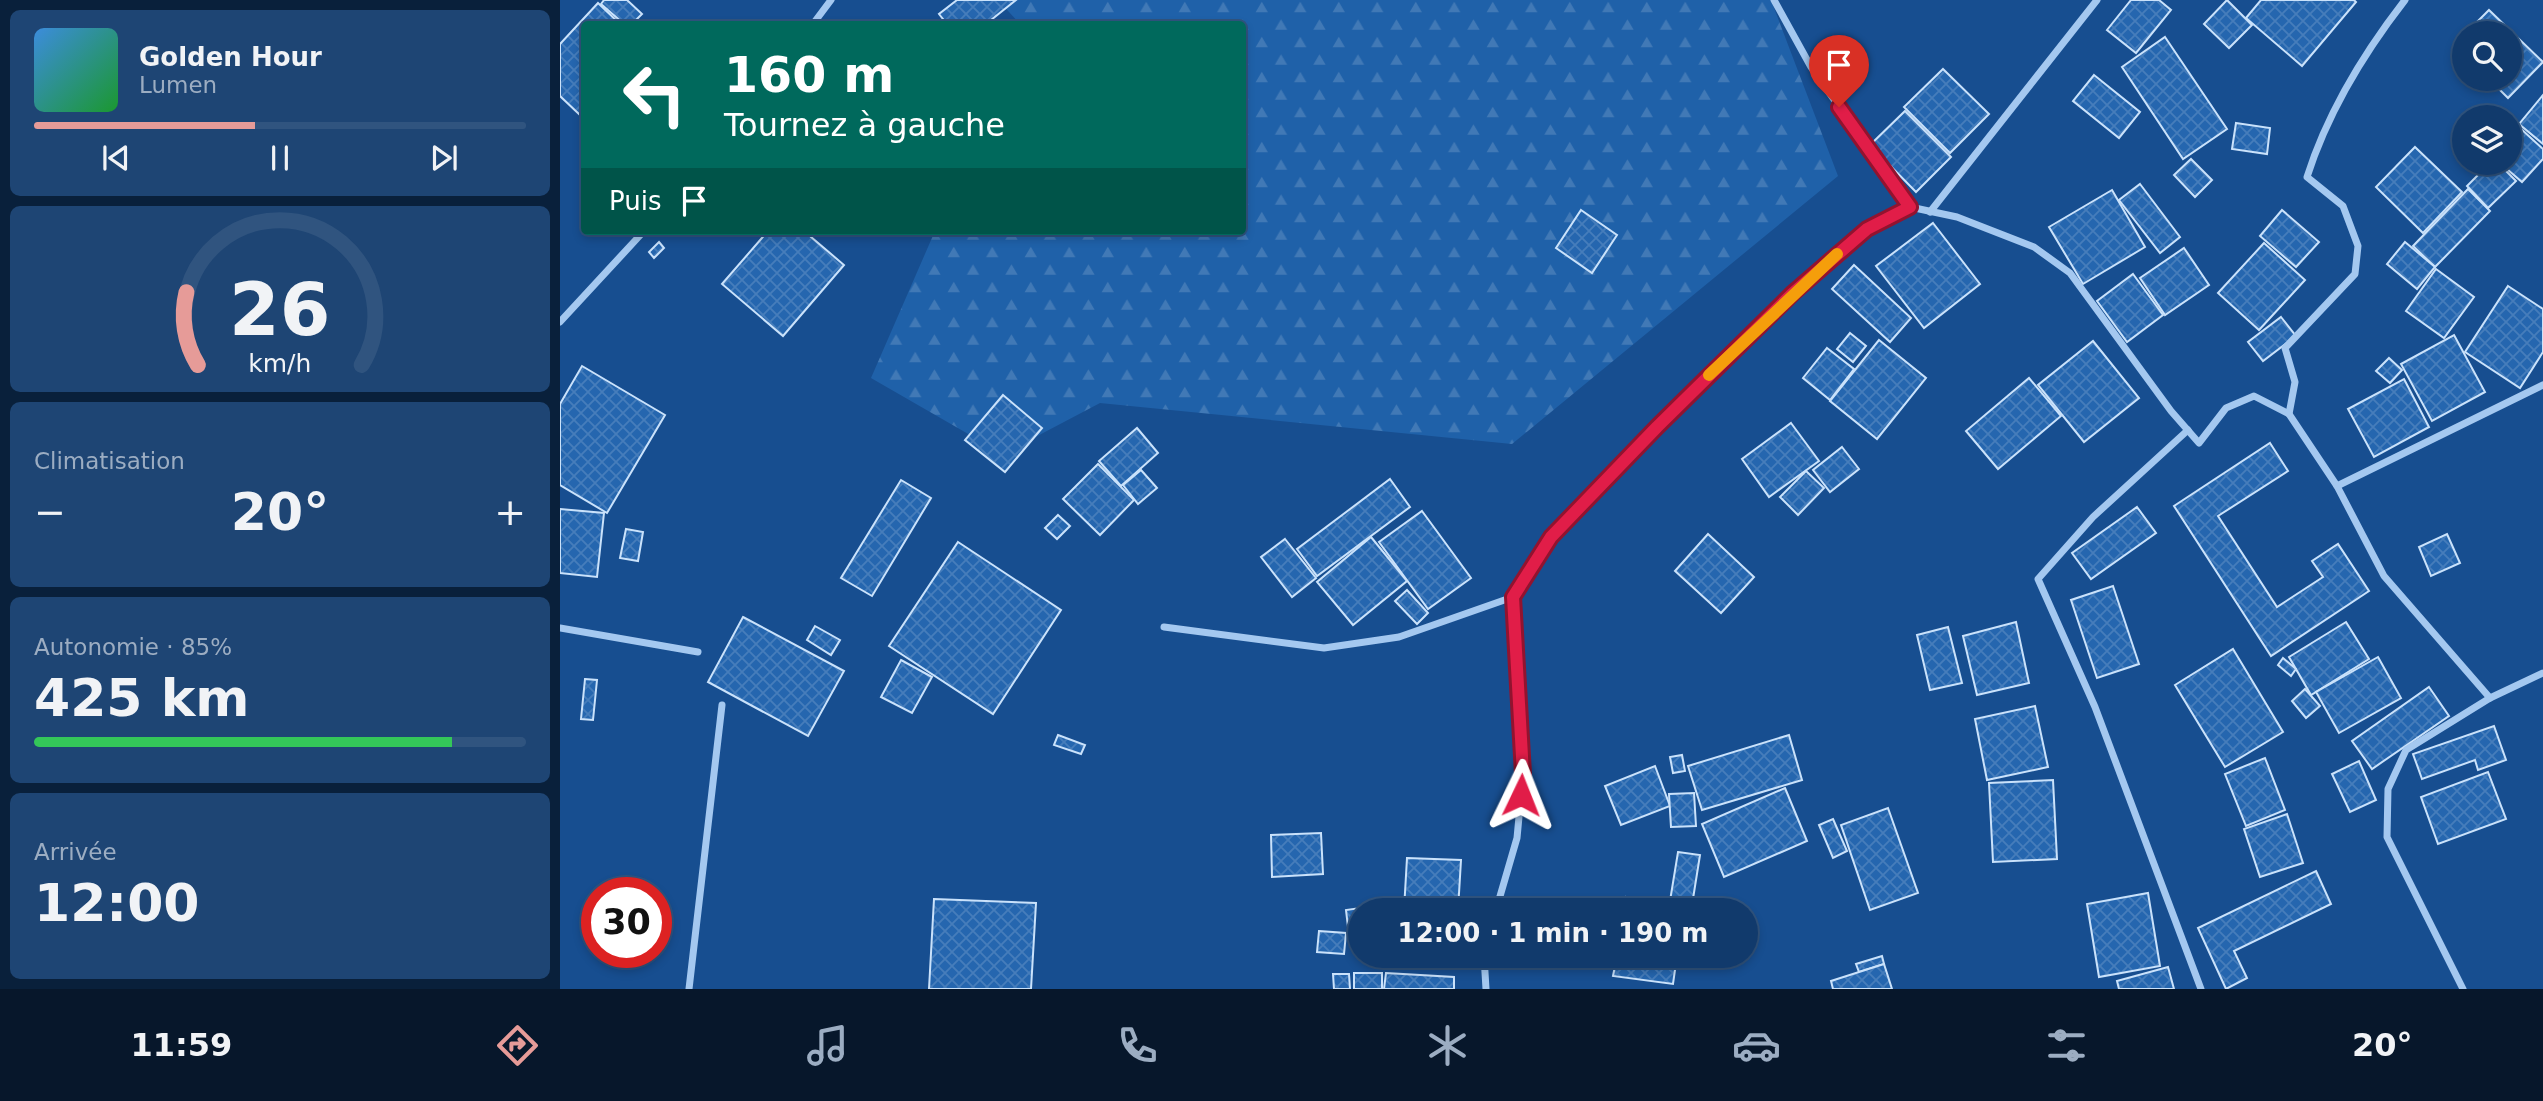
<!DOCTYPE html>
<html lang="fr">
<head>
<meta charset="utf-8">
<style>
	:root { --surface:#113a6c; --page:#1e4574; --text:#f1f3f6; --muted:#9cadc2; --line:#30547f; --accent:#e69b98 }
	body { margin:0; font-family:"DejaVu Sans",sans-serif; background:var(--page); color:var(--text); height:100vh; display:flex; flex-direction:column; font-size:26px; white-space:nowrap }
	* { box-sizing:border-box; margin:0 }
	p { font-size:23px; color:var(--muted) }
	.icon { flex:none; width:38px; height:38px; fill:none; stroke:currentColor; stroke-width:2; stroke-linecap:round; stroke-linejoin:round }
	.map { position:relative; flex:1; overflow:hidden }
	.side { display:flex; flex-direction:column; gap:10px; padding:10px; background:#09203b; width:560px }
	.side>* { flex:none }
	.top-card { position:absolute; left:21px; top:21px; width:665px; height:214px; border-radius:7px; box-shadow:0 4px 10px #0003,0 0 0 2px var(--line); background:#00695c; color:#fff; overflow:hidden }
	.buttons { position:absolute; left:1892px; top:21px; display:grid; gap:14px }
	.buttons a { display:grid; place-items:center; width:70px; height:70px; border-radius:50%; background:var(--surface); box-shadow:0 4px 10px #0003,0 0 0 2px var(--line); font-size:35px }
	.speed { position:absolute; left:21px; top:877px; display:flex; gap:14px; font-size:35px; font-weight:700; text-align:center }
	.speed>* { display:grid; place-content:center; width:91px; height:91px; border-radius:50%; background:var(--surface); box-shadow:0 4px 10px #0003,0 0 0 2px var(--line); line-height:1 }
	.speed .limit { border:10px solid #d22; background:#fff; color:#111 }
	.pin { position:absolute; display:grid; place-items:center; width:60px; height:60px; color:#fff; margin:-72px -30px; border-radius:50% 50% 50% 0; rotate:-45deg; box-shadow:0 0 7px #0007 }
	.pin .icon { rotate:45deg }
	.me { position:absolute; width:77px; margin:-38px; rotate:2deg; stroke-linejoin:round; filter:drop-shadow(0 0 5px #0008) }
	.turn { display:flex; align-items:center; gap:24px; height:147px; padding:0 28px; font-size:32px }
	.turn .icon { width:91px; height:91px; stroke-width:2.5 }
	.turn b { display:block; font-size:49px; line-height:60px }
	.then { display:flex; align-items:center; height:66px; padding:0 28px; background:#0003; gap:14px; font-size:26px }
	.big { font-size:52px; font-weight:600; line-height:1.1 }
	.side .widget { flex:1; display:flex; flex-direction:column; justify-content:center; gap:10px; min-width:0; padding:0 24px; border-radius:10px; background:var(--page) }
	.side .dial { align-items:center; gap:0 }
	.dial svg { height:182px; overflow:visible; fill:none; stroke:var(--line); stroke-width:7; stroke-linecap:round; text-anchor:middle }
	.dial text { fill:var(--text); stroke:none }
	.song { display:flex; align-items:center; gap:21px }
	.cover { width:84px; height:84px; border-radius:10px; background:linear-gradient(135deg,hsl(210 70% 55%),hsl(130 70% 35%)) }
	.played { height:7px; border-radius:4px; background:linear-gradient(90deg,var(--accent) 45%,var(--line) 45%) }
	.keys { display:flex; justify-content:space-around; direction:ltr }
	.heat { display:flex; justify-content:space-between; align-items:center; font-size:38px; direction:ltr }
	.charge { height:10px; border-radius:5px; background:linear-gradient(90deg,#34c759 85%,var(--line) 0) }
	.trip { position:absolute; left:788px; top:898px; width:410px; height:70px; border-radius:35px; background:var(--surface); box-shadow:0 4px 10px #0003,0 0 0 2px var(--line); font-weight:600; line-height:70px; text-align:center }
	.tabs { display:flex; height:112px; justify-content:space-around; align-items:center; background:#07172b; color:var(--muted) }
	.tabs .icon { width:49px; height:49px }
	.tabs .on { color:var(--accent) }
	.tabs b { font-size:32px; color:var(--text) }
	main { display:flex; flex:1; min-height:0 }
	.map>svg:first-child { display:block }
	.forest { fill:url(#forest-firs) }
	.building { fill:url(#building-cross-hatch); stroke:#cae2fb; stroke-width:2 }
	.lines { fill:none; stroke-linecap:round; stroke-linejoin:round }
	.street { stroke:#a4c8f0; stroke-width:7 }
	.route-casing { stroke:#92132f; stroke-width:18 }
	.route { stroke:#e11d48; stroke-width:12 }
	.slow { stroke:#f59e0b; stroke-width:12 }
</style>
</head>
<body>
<main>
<section class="side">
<div class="widget">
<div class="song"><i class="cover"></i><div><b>Golden Hour</b><p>Lumen</p></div></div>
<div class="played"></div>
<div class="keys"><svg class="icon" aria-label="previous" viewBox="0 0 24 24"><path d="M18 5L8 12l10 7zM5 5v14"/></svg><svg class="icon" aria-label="pause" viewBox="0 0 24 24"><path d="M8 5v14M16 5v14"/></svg><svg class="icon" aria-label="next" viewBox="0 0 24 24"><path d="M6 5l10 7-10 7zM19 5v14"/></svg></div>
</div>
<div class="widget dial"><svg viewBox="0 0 100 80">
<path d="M14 69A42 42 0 1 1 86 69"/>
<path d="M14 69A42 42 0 0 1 9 37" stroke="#e69b98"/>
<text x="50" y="56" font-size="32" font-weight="700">26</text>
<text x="50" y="72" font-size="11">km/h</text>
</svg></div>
<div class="widget"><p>Climatisation</p>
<div class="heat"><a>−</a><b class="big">20°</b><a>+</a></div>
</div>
<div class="widget"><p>Autonomie · 85%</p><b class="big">425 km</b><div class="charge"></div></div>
<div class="widget"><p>Arrivée</p><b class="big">12:00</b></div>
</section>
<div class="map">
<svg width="1983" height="989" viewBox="0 0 1983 989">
	<defs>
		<pattern id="forest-firs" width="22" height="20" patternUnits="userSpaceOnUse" patternTransform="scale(1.75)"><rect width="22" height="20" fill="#1f61a9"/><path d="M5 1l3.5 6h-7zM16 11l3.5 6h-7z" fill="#4179b6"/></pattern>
		<pattern id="building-cross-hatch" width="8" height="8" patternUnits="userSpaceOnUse" patternTransform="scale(1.75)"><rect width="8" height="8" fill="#2566af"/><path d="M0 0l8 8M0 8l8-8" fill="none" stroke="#467dbb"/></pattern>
	</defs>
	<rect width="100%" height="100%" fill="#174e90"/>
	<path class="forest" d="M438 0H1211L1278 176 952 444 540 403 443 454 311 378 375 231H682V24H460Z"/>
	<g class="building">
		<path d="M44 0H67L82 14 72 24H64L41 4Z"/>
		<path d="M397 0H456L426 24H387L379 14Z"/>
		<path d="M1571 0H1599L1611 10 1576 53 1547 30Z"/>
		<path d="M1667 0 1692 25 1669 48 1644 24Z"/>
		<path d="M1701 0H1794L1796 2 1742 66 1686 18Z"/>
		<path d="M38 3 60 24H24V110L20 115 0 96V44Z"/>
		<path d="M1929 10 1983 62 1948 98 1929 79H1950V33H1906Z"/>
		<path d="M1904 35V55L1894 45Z"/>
		<path d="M1605 37 1667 129 1623 159 1562 67Z"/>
		<path d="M1383 69 1429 114 1390 153 1344 107Z"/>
		<path d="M1534 75 1580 112 1559 138 1513 101Z"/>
		<path d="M1983 95V144L1959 124Z"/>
		<path d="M1345 111 1391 157 1356 192 1310 145Z"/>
		<path d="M1676 123 1710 128 1707 154 1672 149Z"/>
		<path d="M1960 128 1983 149V159L1962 182 1940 163H1950V140Z"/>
		<path d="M1855 147 1902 192 1863 233 1816 187Z"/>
		<path d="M1631 159 1652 180 1635 197 1614 175Z"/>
		<path d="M1930 163H1938L1956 181 1928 208 1907 186Z"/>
		<path d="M1580 184 1620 237 1600 253 1559 200Z"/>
		<path d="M1908 189 1930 211 1875 267 1853 246Z"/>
		<path d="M1552 190 1585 247 1523 284 1489 227Z"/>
		<path d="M1021 210 1057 235 1032 273 996 248Z"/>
		<path d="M1722 210 1759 242 1736 267 1700 236Z"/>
		<path d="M1373 223 1420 284 1364 328 1316 266Z"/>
		<path d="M208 231H244L284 265 223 336 162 284Z"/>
		<path d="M99 242 104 248 94 258 89 252Z"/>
		<path d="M1845 242 1875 267 1857 289 1827 264Z"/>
		<path d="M1704 243 1745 280 1699 330 1658 293Z"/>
		<path d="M1624 248 1649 285 1605 315 1580 278Z"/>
		<path d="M1294 265 1351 318 1330 342 1272 289Z"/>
		<path d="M1876 269 1914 297 1884 338 1846 311Z"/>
		<path d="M1573 274 1603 315 1567 342 1537 301Z"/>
		<path d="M1948 286 1983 309V352L1960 388 1905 352Z"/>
		<path d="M1721 317 1736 336 1703 361 1688 342Z"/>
		<path d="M1290 333 1306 346 1293 362 1277 349Z"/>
		<path d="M1894 335 1925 392 1872 421 1841 364Z"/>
		<path d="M1319 340 1366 378 1317 439 1270 401Z"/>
		<path d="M1533 341 1579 398 1524 442 1478 385Z"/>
		<path d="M1267 348 1294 369 1270 400 1243 378Z"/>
		<path d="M1829 358 1842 370 1830 383 1816 371Z"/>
		<path d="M22 366 105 415 47 513 0 485V404Z"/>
		<path d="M1469 378 1501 416 1438 469 1406 431Z"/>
		<path d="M1844 379 1869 427 1814 457 1788 409Z"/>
		<path d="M443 395 482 428 445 472 405 440Z"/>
		<path d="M1231 423 1259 461 1209 497 1182 459Z"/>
		<path d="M577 428 598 453 561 486 539 461Z"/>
		<path d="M1710 443 1728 471 1658 516 1717 607 1763 577 1752 561 1778 544 1809 591 1711 656 1614 506Z"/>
		<path d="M1282 447 1299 469 1270 492 1253 470Z"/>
		<path d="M538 464 574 500 540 535 503 499Z"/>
		<path d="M581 470 597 488 578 504 563 485Z"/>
		<path d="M1246 471 1264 488 1238 515 1220 497Z"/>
		<path d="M830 479 850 507 757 576 737 549Z"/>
		<path d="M341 480 371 498 312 596 281 578Z"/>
		<path d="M1577 507 1596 533 1531 579 1512 553Z"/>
		<path d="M0 509 44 513 37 577 0 573Z"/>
		<path d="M862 511 911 578 868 609 819 542Z"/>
		<path d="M498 515 510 526 497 539 485 528Z"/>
		<path d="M66 529 83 532 78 561 60 558Z"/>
		<path d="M1148 534 1194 577 1161 613 1115 571Z"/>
		<path d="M1887 534 1900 563 1871 576 1859 547Z"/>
		<path d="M811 537 847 581 793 625 757 582Z"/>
		<path d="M725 539 756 578 732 597 701 557Z"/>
		<path d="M398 542 501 610 433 714 329 646Z"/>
		<path d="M1553 586 1579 664 1537 678 1511 600Z"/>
		<path d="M847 590 868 613 857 624 835 601Z"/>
		<path d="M183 617 284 671 248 736 148 682Z"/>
		<path d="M1456 622 1469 683 1417 695 1403 636Z"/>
		<path d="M1786 622 1809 659 1751 695 1729 657Z"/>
		<path d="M255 626 280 640 271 655 247 640Z"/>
		<path d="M1388 627 1402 683 1370 690 1357 635Z"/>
		<path d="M1673 649 1723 732 1665 767 1615 685Z"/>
		<path d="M1818 657 1841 698 1779 733 1756 692Z"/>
		<path d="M1723 658 1736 669 1731 676 1718 665Z"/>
		<path d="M341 660 372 677 352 713 321 697Z"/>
		<path d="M25 679 37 680 33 720 21 719Z"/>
		<path d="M1869 687 1889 716 1812 769 1792 741Z"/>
		<path d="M1745 689 1760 706 1746 718 1732 701Z"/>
		<path d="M1475 706 1488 767 1427 780 1415 719Z"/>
		<path d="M1934 726 1946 760 1918 770 1915 760 1862 779 1853 754Z"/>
		<path d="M498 735 525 745 521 754 494 745Z"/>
		<path d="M1229 735 1242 780 1142 810 1128 766Z"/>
		<path d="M1122 755 1125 771 1113 773 1110 757Z"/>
		<path d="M1705 758 1725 810 1686 826 1665 774Z"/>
		<path d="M1799 761 1816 800 1790 812 1772 774Z"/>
		<path d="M1095 766 1110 806 1061 825 1045 786Z"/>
		<path d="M1928 772 1946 819 1878 844 1861 797Z"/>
		<path d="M1493 780 1497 859 1433 862 1429 783Z"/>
		<path d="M1225 788 1247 841 1164 877 1142 824Z"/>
		<path d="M1134 793 1136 826 1111 827 1109 794Z"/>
		<path d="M1328 808 1358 893 1310 910 1281 825Z"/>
		<path d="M1727 814 1743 863 1700 877 1684 829Z"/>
		<path d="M1273 819 1287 851 1273 858 1259 825Z"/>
		<path d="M761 833 763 874 712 877 711 835Z"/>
		<path d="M1118 852 1140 855 1132 905 1110 901Z"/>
		<path d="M847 858 901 860 898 910H844Z"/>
		<path d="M1756 871 1771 904 1674 951 1687 978 1666 989 1638 928Z"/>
		<path d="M1588 893 1600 966 1539 977 1527 904Z"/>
		<path d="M1066 897 1125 906V910H1064Z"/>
		<path d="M374 899 476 903 471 989H369Z"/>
		<path d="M807 907 808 910H800V925L788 927 786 910Z"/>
		<path d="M759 931 786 933 784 954 757 952Z"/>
		<path d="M1057 956H1117L1113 984 1053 976Z"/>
		<path d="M1322 956 1324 964 1299 972 1296 964Z"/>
		<path d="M1324 964 1332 989H1273L1271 981Z"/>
		<path d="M1608 967 1614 989H1559L1557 981Z"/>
		<rect x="794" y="973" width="28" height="16"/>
		<path d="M826 973 894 977V989H824Z"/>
		<path d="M773 974H789L790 989H774Z"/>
	</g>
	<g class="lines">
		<g class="street">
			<path d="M1214 0 1251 67 1350 207"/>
			<path d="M1845 0C1803 54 1768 111 1747 177L1783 206 1798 246 1795 274 1725 348 1735 382 1729 414 1777 486 1824 576 1930 698"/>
			<path d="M253 24 271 0"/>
			<path d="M1370 212 1537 0"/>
			<path d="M0 322 84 231"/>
			<path d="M1628 430 1533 517 1478 579 1535 707 1641 989"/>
			<path d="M1777 486 1983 385"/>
			<path d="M604 627 764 648 839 637 953 597"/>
			<path d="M0 628 138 652"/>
			<path d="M936 910 957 838 963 774 953 597 991 537 1097 427 1233 293 1307 229 1350 207 1397 217 1474 247 1510 273 1611 411 1639 443 1666 408 1694 396 1729 414"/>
			<path d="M924 956 926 989"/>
			<path d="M129 989 162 705"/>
			<path d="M1903 989 1827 837 1828 789 1846 750 1930 698 1983 673"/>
		</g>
	</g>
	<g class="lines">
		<g class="route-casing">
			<path id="route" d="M961 795 963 774 953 597 991 537 1097 427 1233 293 1307 229 1350 207 1279 107"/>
		</g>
		<use href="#route" class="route"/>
		<path class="slow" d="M1149 375 1277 254"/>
	</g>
</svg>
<div class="buttons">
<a><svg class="icon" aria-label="search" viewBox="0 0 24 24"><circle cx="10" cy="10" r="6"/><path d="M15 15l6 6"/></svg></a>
<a><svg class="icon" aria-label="layers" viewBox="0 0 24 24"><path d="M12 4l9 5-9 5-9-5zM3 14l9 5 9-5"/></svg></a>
</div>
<div class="speed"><div class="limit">30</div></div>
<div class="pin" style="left:1279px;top:107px;background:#d93025"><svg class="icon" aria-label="arrive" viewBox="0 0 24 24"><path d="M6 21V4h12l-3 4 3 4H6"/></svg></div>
<svg class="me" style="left:961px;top:795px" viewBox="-20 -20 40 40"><path d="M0-17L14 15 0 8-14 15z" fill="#e11d48" stroke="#fff" stroke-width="4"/></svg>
<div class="trip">12:00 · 1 min · 190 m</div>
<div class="top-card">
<div class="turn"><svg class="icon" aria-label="left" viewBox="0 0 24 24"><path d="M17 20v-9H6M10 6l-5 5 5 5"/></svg><div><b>160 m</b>Tournez à gauche</div></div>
<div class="then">Puis<svg class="icon" aria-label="arrive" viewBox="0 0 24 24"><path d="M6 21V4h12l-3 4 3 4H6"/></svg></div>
</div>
</div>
</main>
<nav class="tabs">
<b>11:59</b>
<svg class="icon on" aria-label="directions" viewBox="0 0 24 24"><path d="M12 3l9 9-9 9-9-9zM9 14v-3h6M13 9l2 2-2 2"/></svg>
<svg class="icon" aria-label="music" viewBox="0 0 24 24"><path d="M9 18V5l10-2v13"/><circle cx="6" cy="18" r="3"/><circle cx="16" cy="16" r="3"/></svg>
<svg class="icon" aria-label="phone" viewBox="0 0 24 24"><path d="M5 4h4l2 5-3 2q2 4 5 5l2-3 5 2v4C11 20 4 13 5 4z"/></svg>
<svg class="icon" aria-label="climate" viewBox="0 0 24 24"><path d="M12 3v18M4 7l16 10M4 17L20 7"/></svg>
<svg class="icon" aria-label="car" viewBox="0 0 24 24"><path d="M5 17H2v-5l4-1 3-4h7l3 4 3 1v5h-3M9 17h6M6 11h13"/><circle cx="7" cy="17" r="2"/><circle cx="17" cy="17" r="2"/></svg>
<svg class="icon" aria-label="filters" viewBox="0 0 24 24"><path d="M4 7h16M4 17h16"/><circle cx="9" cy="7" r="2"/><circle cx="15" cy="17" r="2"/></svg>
<b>20°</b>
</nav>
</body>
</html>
